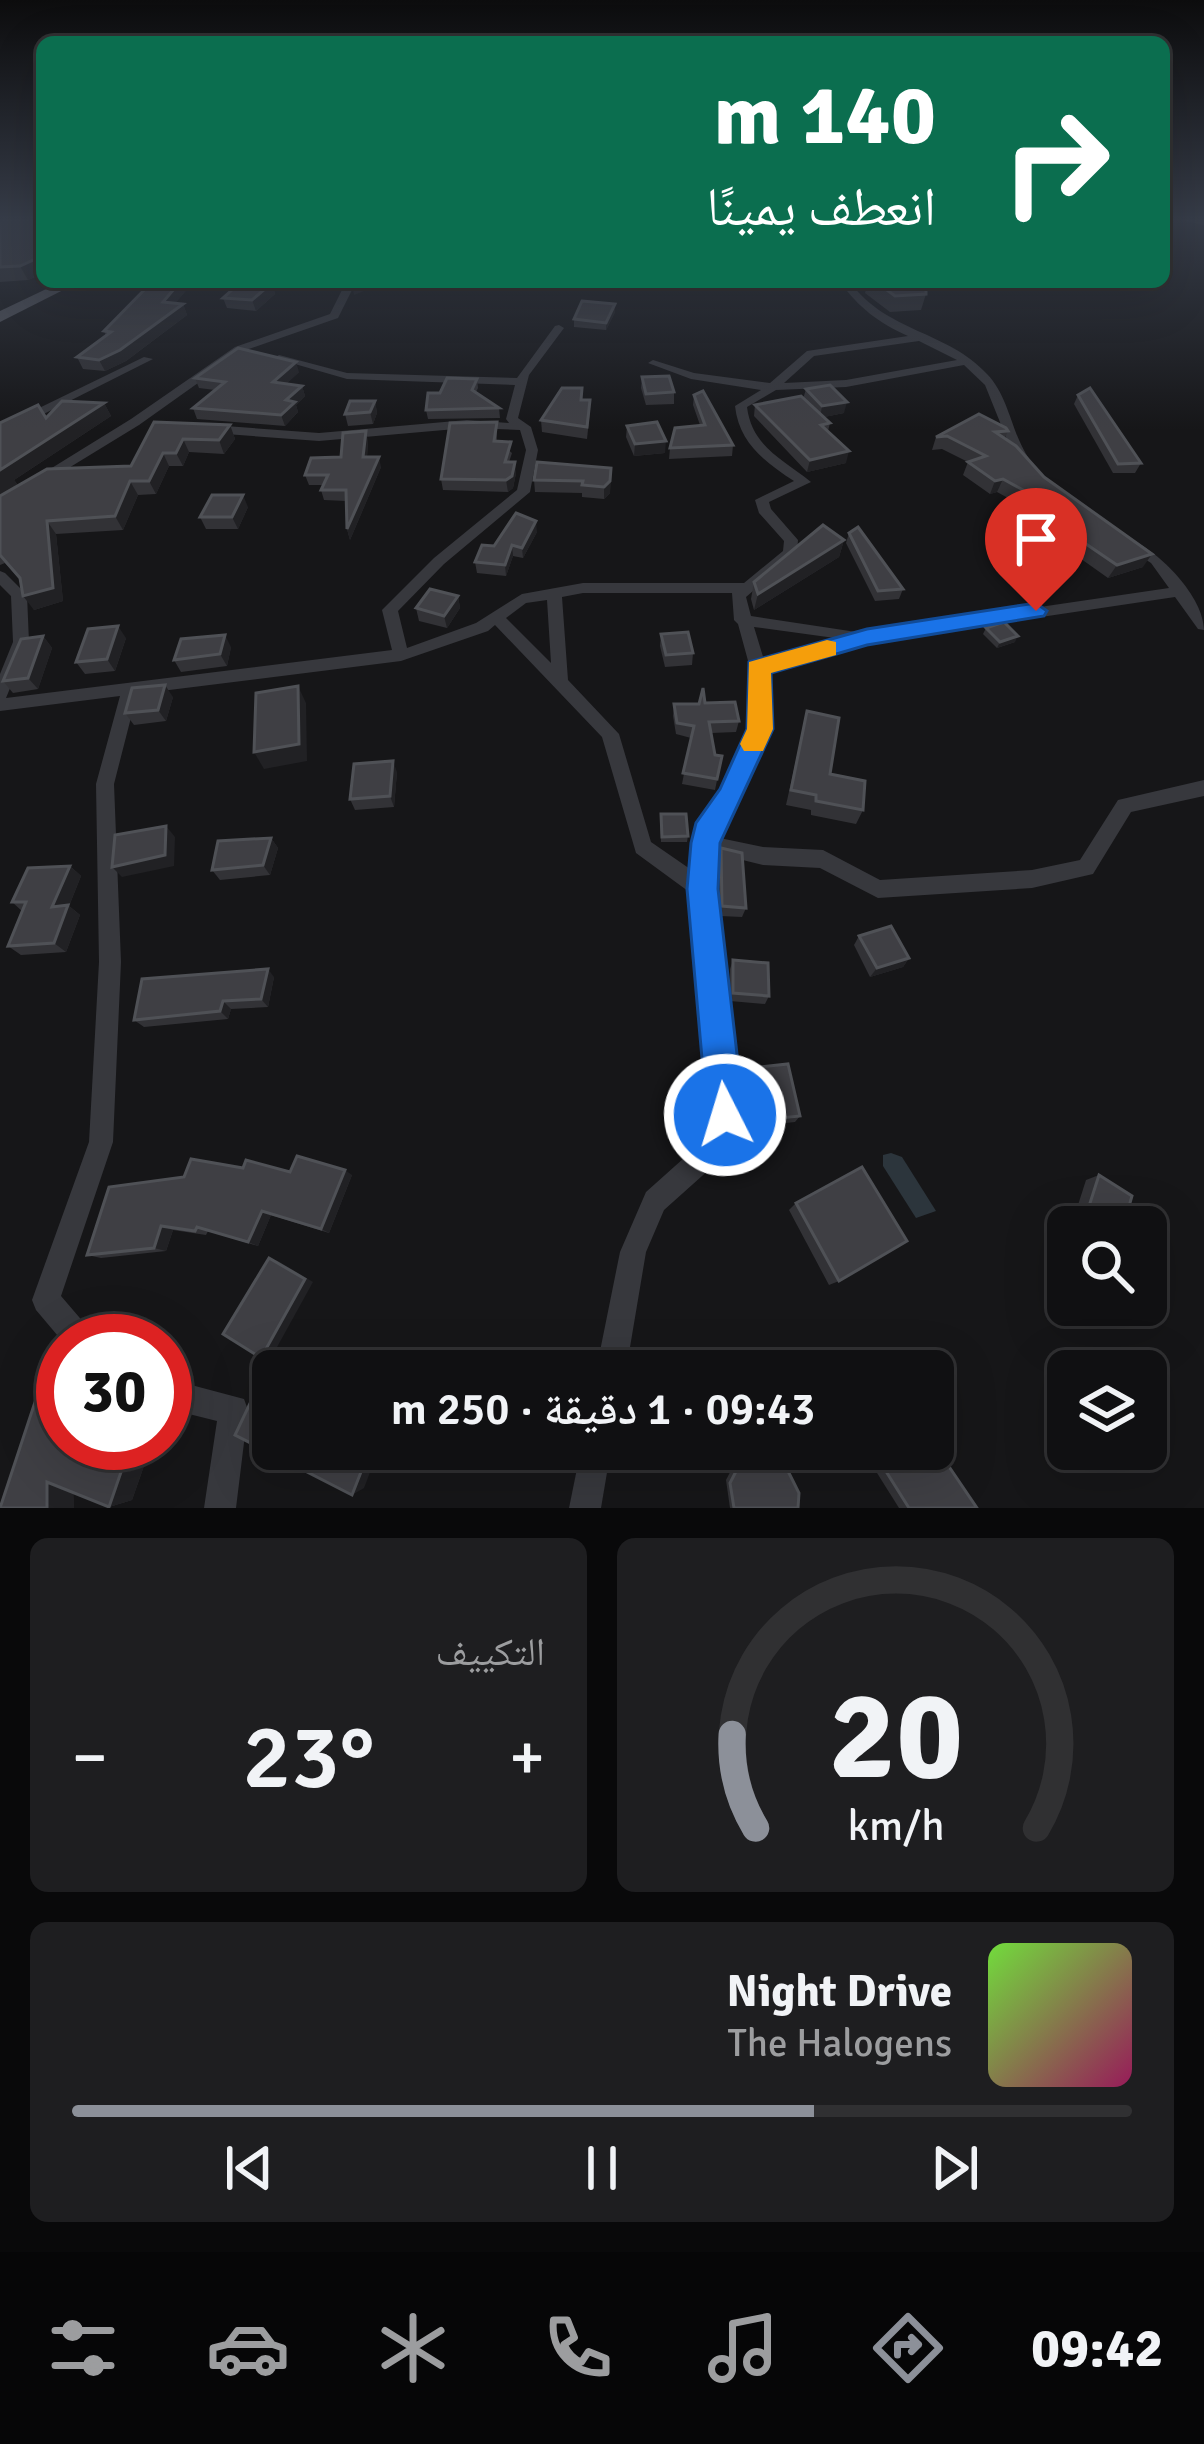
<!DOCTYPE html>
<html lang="ar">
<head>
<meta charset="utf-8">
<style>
	:root { --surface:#101012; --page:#1e1e20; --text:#f1f3f6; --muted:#9c9d9f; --line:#303032; --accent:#8c9099 }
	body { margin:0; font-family:Signika,"Noto Naskh Arabic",sans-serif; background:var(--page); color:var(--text); direction:rtl; height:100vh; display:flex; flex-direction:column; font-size:45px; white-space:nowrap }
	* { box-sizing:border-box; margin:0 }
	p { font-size:39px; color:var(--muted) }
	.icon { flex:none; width:66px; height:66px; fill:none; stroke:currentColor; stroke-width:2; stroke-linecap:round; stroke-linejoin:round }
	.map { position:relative; height:1508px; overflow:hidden; direction:ltr }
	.drawer { display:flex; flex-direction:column; gap:30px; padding:30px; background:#09090a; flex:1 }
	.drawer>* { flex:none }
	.banner { position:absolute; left:36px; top:36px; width:1134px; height:252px; border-radius:18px; box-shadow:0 12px 48px #0002,0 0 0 3px var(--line); direction:rtl; background:#0b6e4f; color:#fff; overflow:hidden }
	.fabs { position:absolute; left:1047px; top:1206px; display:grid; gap:24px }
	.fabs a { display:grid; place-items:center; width:120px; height:120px; border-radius:18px; background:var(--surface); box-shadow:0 12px 48px #0002,0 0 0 3px var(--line); font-size:60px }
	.speed { position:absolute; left:36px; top:1314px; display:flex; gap:24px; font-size:60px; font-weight:700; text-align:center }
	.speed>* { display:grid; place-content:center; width:156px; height:156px; border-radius:50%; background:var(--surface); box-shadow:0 12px 48px #0002,0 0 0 3px var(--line); line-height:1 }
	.speed .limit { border:18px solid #d22; background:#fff; color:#111 }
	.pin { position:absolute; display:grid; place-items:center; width:102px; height:102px; color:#fff; margin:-123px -51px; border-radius:50% 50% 50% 0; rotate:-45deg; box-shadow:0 0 12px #0007 }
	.pin .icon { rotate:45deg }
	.me { position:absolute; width:132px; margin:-66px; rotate:355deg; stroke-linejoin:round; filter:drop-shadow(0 0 9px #0008) }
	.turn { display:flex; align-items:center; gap:42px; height:252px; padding:0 36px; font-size:54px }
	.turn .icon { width:156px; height:156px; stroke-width:2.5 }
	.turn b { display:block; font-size:84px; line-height:102px }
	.big { font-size:90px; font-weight:600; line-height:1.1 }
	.drawer .card { flex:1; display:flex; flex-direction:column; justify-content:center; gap:18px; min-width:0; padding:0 42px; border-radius:18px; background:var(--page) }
	.drawer .dial { align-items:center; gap:0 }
	.dial svg { height:312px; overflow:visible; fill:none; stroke:var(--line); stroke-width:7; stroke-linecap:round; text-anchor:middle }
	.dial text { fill:var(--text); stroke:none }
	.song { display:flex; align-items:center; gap:36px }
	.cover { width:144px; height:144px; border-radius:18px; background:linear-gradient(135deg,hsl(100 70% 55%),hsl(330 70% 35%)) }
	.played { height:12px; border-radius:6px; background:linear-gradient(90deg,var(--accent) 70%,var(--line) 70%) }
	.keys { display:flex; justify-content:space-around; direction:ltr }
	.heat { display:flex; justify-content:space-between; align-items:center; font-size:66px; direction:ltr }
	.drawer .tiles { flex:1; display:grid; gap:30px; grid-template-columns:1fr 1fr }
	.card:last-child { grid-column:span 2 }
	.trip { position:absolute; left:252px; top:1350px; width:702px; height:120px; border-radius:18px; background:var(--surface); box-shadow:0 12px 48px #0002,0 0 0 3px var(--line); font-weight:600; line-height:120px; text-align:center; direction:rtl }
	.dock { display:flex; height:192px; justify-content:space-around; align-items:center; background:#060607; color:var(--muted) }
	.dock .icon { width:84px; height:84px }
	.dock .current { color:var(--accent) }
	.dock b { font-size:54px; color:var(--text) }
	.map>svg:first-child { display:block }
	.water { fill:#2c353c }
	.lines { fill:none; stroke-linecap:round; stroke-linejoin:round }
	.street { fill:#37383d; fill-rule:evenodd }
	.secondary { fill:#45474d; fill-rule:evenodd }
	.primary { fill:#53555c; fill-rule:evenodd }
	.wall { fill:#323236 }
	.shaded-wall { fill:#212124 }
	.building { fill:#3f3f44; stroke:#4f5156; stroke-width:3 }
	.route { fill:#1a73e8; stroke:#114b97; stroke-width:3 }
	.slow { fill:#f59e0b }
</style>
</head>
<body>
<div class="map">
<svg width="1204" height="1508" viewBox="0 0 1204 1508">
	<rect width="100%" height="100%" fill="#161618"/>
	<path class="water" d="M891 1153 902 1157 936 1211 916 1218 883 1166V1155Z"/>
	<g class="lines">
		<g class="street">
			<path d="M346 282H356L338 318 243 351 139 425 0 510V500L131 419 235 347 330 314Z"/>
			<path d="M840 282H850C886 332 948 331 987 374 1011 399 1011 437 1033 464L1022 467 1014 457 985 385 964 365 846 387 776 390 747 407C752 447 783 459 811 482L769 502 771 509 798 540 797 553 746 597 751 616 863 633 1169 588 1151 563 1125 546V540L1130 539C1160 552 1204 597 1204 630L1198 629 1175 597 867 643 766 672 769 729 741 795 715 837 763 847 823 850 880 880 1032 870 1080 860 1118 800 1204 780V796L1131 812 1093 874 1032 888 878 898 820 868 763 865 714 853 712 889 738 1115 721 1159 664 1210 646 1252 626 1371H596L620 1252 646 1192 703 1141 714 1115 692 894 636 853 602 737 495 625 488 631 401 661 137 694 114 784 121 962 113 1142 61 1296 91 1331 95 1341 63 1342 36 1310 32 1300 89 1142 99 962 96 784 120 696 0 711V674L13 642 11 596 0 585V571L5 573 27 595 29 642 6 698 392 650 382 610 434 558 517 490 526 450 520 430 467 428 319 441 212 433 206 429 212 425 319 433 467 420 509 423 506 419 515 385 347 379 274 358 279 355 347 373 517 378 555 326 559 325 564 328 529 375 518 418 531 427 538 450 530 492 444 564 398 611 407 648 476 623 522 594 583 583H744L783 551 784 541 759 513 755 500 794 481C765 462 739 443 735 406L761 390 691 379 648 363 653 360 694 373 770 383 807 351 908 336C879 323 859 308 840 282ZM919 341 957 360 846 380 784 383 814 356ZM583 593H732L734 620 738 624 750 668 751 729 724 791 696 832 693 871 651 842 619 734 568 680 562 597ZM547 600 551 663 506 618 526 603ZM754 627 842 639 764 660Z"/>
			<path d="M144 357 153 359 0 436V427Z"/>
			<path d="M165 1378 244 1399 248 1410 236 1508H204L217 1421 165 1408Z"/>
			<path d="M581 1449H611L601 1508H569Z"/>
		</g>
		<path class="secondary" d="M1176 219H1204V225Z"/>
		<path class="primary" d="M61 282H79L0 322V311Z"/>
	</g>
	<g class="wall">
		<path d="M0 219H42V274L28 280 0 282Z"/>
		<path d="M152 282H189L190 286 175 303 183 304 187 315 126 361 105 371 83 369 77 357 106 336 104 331Z"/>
		<path d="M868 282H893L926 294 921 310 890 312 865 293Z"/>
		<path d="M272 283 275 294 256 311 227 308 223 298Z"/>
		<path d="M615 304V312L606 330 574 327V319Z"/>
		<path d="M299 372 286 384 302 386 305 396 296 405 298 412 285 426 197 419 193 408 215 390 199 388 195 378Z"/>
		<path d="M642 377 674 392V404L646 405 641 388Z"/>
		<path d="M477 379 478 388 476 392 499 408 500 418 428 419 426 410 440 393Z"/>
		<path d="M806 389 844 413 824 417 830 423 828 431 846 463 807 472 754 416 755 405 803 399Z"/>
		<path d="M694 395 733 445 732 456 669 459 670 448 700 425 693 405Z"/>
		<path d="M1078 395 1141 463 1135 473H1113L1074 404Z"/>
		<path d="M582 400 590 411 587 439 542 432 541 420Z"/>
		<path d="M375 401 377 413 373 424 348 426 345 414Z"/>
		<path d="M104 403 111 416 14 480 17 484 5 493 131 466 154 422 230 425 235 439 224 454 189 452 183 466H169L156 494 138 495 123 530 56 534 63 601 34 610 21 581 5 563 0 565V423L46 418Z"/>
		<path d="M497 422V441L512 453 509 462 516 473 513 488 508 492 443 490 441 479Z"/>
		<path d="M627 426 665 453 634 456 626 437Z"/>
		<path d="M1008 431 1005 438 1044 477 1143 567 1108 578 1060 544 1017 503 997 492 990 494 963 475 968 462 942 449 932 450 936 437Z"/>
		<path d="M368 441 367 457 381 467 350 540 347 529 346 501 324 500 321 490 323 485H309L305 475Z"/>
		<path d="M611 468 610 493 604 499 582 497V493L535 492 534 480Z"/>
		<path d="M248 507 238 529H206L200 517Z"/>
		<path d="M537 532 523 558 513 556 506 576 477 573 475 562 494 546Z"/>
		<path d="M849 533 903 589 899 599 875 601 846 543Z"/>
		<path d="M844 540 839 557 754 610 751 599 754 582Z"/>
		<path d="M458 596 460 608 447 628 419 621 416 608Z"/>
		<path d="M986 628 1015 642 997 648 983 634Z"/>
		<path d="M661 634 693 653 692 665 665 667 660 646Z"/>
		<path d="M43 636 52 648 38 689 13 693 3 681Z"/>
		<path d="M126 638 115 671 85 674 76 662Z"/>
		<path d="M231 647 227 666 181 672 174 660Z"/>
		<path d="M173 697 166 721 134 725 125 713Z"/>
		<path d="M705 703 739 721 736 732 711 733 715 755 722 756 715 790 682 784 691 738 676 734 673 716 674 704Z"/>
		<path d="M807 711 830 774 863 810 856 824 811 815V810L786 805Z"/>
		<path d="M397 772 394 807 355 810 350 799Z"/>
		<path d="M660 820 688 836 687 842H661Z"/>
		<path d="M271 838 278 848 270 875 220 880 212 870Z"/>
		<path d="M721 848 746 908 742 917 720 916 718 859Z"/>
		<path d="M70 866 81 876 69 906 80 915 66 952 21 955 8 946 22 911 12 902Z"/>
		<path d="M859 936 909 958 903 967 870 977 854 945Z"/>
		<path d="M733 960 769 996 765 1004 730 1001V969Z"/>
		<path d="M274 977 268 1007 231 1009 228 1019 144 1027 134 1020Z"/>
		<path d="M741 1069 800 1116 795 1122 738 1128 742 1114 738 1076Z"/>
		<path d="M243 1168 352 1175 329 1233 271 1215 258 1246 208 1231 206 1235 173 1230 166 1251 101 1258 87 1255Z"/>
		<path d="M1099 1175 1123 1227H1071L1086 1180Z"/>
		<path d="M796 1203 839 1281 829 1285 789 1210Z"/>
		<path d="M63 1398V1443H152L132 1500 109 1507 73 1493 74 1508H0L36 1399Z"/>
		<path d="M749 1449H755L778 1458 798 1508H730L726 1480 740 1453Z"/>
		<path d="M862 1449H933L977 1508H899Z"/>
	</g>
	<g class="shaded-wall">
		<path d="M42 256V274L28 280 20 266Z"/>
		<path d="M180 282H189L190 286 167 313 163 302Z"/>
		<path d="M360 282H379L377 286 354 295 352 285Z"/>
		<path d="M272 283 275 294 256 311 252 300Z"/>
		<path d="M183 304 187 315 126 361 105 371 99 360Z"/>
		<path d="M615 304V312L606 330V323Z"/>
		<path d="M296 362 299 372 277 393 273 382Z"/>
		<path d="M302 386 305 396 296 405 298 412 285 426 281 415 286 400Z"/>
		<path d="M375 401 377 413 373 424 370 412Z"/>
		<path d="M847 402 844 413 820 418 822 406Z"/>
		<path d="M104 403 111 416 14 480 17 484 0 497V470Z"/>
		<path d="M230 425 235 439 224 454 219 440Z"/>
		<path d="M366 431 368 441 366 467 363 457Z"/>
		<path d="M183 439 189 452 183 466 176 453Z"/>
		<path d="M666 441 665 453 634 456 635 444Z"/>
		<path d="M849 451 846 463 807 472 810 460Z"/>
		<path d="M163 453 169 466 156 494 149 481Z"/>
		<path d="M379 457 381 467 350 540 347 529Z"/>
		<path d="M515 462 516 473 513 488 508 492 506 480Z"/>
		<path d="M1003 479 997 492 990 494 995 481Z"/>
		<path d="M130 481 138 495 123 530 115 516Z"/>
		<path d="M610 481V493L604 499V487Z"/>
		<path d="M243 495 248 507 238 529 232 517Z"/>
		<path d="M47 521 56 534 63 601 34 610 23 596Z"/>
		<path d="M536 521 537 532 523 558 522 548Z"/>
		<path d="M844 540 839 557 754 610 758 594Z"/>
		<path d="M512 545 513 556 506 576 505 565Z"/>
		<path d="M1152 554 1143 567 1108 578 1117 565Z"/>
		<path d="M458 596 460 608 447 628 444 616Z"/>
		<path d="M118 626 126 638 115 671 107 659Z"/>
		<path d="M225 635 231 647 227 666 220 654Z"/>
		<path d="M43 636 52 648 38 689 28 678Z"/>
		<path d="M1018 636 1015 642 997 648 1000 642Z"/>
		<path d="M165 685 173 697 166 721 158 710Z"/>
		<path d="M298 686 306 703 307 761 264 769 254 752Z"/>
		<path d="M393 761 397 772 394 807 390 796Z"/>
		<path d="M166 826 175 837 174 866 122 877 112 867Z"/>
		<path d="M271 838 278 848 270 875 263 865Z"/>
		<path d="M70 866 81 876 69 906 80 915 66 952 54 943 52 907Z"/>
		<path d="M909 958 903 967 870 977 877 968Z"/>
		<path d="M268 969 274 977 268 1007 261 999Z"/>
		<path d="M223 1001 231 1009 228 1019 220 1011Z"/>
		<path d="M345 1170 352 1175 329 1233 321 1229Z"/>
		<path d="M262 1211 271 1215 258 1246 248 1242Z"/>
		<path d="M161 1226 173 1230 166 1251 154 1248Z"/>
		<path d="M269 1258 278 1261 313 1282 271 1358H261Z"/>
		<path d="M131 1443H152L132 1500 109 1507Z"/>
		<path d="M370 1449H379L364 1488 352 1495Z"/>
		<path d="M73 1477 74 1508H47V1482Z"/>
	</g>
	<g class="building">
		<path d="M0 219H42V256L20 266 0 267Z"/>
		<path d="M152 282H180L163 302 183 304 120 350 99 360 77 357 111 332 104 331Z"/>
		<path d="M241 282H258L272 283 252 300 223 298Z"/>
		<path d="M876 282H893L926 289V294L895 296Z"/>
		<path d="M582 301 615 304 606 323 574 319Z"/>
		<path d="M238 348 296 362 273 382 302 386 286 400 295 402 281 415 193 408 225 382 195 378Z"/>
		<path d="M669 376 674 392 646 394 642 377Z"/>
		<path d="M447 378 477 379 472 390 499 408 426 410 428 393H440Z"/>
		<path d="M830 385 847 402 822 406 806 389Z"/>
		<path d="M562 388H582L581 400H590L587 427 541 420Z"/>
		<path d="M1090 388 1141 463 1118 464 1078 395Z"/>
		<path d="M703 391 733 445 670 448 675 428 705 425 694 395Z"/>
		<path d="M801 396 830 423 821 425 849 451 810 460 755 405Z"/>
		<path d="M62 401 104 403 0 470V423L38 405 46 418Z"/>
		<path d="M350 401H375L370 412 345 414Z"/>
		<path d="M979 414 1006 428 1008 431 995 432 1016 446 1044 477 1152 554 1117 565 1067 531 1023 490 1003 479 995 481 968 462 986 456 947 436 936 437Z"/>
		<path d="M154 422 230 425 219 440 183 439 176 453H163L149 481H130L115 516 47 521 53 588 23 596 20 578 0 555V496L47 469 131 466Z"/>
		<path d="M497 422 494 441 511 442 505 462H515L512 476 506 480 441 479 450 423Z"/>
		<path d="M657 422 666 441 635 444 627 426Z"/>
		<path d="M366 431 363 457H379L347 529 346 490H321L328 475H305L311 458 341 457 343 433Z"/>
		<path d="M537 462 611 468 610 481 604 487 582 485 583 481 534 480Z"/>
		<path d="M212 495H243L232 517H200Z"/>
		<path d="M516 513 536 521 522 548 512 545 505 565 475 562 482 545 494 546Z"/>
		<path d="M823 525 844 540 758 594 754 582Z"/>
		<path d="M858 527 903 589 878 591 849 533Z"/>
		<path d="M430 589 458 596 444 616 416 608Z"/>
		<path d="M1004 622 1018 636 1000 642 986 628Z"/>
		<path d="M118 626 107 659 76 662 88 629Z"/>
		<path d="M688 632 693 653 666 655 661 634Z"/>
		<path d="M225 635 220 654 174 660 181 639Z"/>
		<path d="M43 636 28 678 3 681 21 639Z"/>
		<path d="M165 685 158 710 125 713 132 688Z"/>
		<path d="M298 686 299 744 254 752 256 693Z"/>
		<path d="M703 688 705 703 735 702 739 721 709 722 715 755 722 756 717 779 683 773 694 726 677 723 674 704H699Z"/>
		<path d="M807 711 839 718 830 774 865 781 863 810 816 801V795L791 790Z"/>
		<path d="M393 761 390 796 350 799 354 764Z"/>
		<path d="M661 814H686L688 836 662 837Z"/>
		<path d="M166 826 165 855 112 867 115 835Z"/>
		<path d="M271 838 263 865 212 870 218 841Z"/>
		<path d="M721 848 742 853 746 908 722 906Z"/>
		<path d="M70 866 52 907 68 905 54 943 8 946 26 902H12L28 868Z"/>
		<path d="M891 926 909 958 877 968 859 936Z"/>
		<path d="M733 960 768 963 769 996 733 993Z"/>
		<path d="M268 969 261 999 223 1001 220 1011 134 1020 142 979Z"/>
		<path d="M788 1064 800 1116 741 1122 746 1108 741 1069Z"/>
		<path d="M297 1156 345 1170 321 1229 262 1211 248 1242 197 1227 195 1231 161 1226 154 1248 87 1255 109 1187 184 1177 191 1159 243 1168 246 1160 290 1172Z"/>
		<path d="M862 1167 907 1241 839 1281 796 1203Z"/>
		<path d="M1099 1175 1132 1196 1123 1227H1087L1083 1225Z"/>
		<path d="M269 1258 305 1279 261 1358 223 1334Z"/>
		<path d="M263 1376 273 1381V1449H370L352 1495 235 1435Z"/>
		<path d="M36 1399 63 1406V1443H131L109 1507 47 1482V1508H0Z"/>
		<path d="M933 1443 977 1508H909L872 1449H933Z"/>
		<path d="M757 1450 783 1461 799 1493 798 1508H734L730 1483 744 1456Z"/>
	</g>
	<linearGradient id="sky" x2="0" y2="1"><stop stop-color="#0c0c0d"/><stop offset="0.51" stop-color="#363c48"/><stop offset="1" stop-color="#363c48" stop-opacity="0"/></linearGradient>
	<rect width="1204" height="430" fill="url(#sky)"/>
	<path class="route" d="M1036 603 1047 611 1044 616 867 645 771 673 773 729 720 843 718 889 744 1115 739 1128 725 1134 712 1128 707 1115 687 889 691 843 696 823 720 789 747 729 749 662 867 629Z"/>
	<path class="slow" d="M827 640 836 642V655L771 673 773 729 763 751H744L740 744 747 729 749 662Z"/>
</svg>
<div class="fabs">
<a><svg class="icon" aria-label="search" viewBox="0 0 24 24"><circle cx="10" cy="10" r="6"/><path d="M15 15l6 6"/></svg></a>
<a><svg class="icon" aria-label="layers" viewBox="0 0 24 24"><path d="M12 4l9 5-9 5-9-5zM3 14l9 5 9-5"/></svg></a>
</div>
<div class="speed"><div class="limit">30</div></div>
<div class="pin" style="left:1036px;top:611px;background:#d93025"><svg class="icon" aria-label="arrive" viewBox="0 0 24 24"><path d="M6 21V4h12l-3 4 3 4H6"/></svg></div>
<svg class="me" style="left:725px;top:1115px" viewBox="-20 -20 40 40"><circle r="17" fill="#1a73e8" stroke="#fff" stroke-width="3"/><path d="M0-11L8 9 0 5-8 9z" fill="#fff"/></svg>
<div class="trip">09:43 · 1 دقيقة · 250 m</div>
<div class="banner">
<div class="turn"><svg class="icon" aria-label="right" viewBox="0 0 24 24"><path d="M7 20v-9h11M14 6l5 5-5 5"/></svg><div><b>140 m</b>انعطف يمينًا</div></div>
</div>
</div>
<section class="drawer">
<div class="tiles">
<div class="card dial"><svg viewBox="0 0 100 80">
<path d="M14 69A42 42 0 1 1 86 69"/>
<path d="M14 69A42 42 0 0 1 8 45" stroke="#8c9099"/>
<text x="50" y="56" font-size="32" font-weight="700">20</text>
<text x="50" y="72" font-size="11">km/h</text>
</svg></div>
<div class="card"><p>التكييف</p>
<div class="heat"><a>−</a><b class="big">23°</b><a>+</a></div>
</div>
<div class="card">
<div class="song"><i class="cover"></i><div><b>Night Drive</b><p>The Halogens</p></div></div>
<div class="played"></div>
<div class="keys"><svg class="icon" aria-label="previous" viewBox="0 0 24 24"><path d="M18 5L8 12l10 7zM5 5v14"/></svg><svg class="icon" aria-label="pause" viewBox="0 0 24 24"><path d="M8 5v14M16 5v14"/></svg><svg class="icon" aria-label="next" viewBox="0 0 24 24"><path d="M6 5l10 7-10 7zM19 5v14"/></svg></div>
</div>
</div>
</section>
<nav class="dock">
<b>09:42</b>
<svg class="icon current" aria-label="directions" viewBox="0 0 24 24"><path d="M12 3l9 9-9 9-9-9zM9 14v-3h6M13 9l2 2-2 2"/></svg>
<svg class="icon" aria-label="music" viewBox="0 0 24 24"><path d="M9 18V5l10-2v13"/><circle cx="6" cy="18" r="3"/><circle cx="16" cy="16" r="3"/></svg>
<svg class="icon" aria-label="phone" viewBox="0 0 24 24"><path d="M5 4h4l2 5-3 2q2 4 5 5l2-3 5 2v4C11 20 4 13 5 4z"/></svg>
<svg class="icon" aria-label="climate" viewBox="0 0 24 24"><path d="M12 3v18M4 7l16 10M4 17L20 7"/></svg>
<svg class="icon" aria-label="car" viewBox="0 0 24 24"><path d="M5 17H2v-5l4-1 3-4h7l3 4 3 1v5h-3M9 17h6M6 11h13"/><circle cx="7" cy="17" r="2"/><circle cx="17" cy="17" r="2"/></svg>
<svg class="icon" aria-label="filters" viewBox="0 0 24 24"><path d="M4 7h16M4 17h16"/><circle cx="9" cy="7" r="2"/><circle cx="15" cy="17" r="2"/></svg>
</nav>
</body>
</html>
